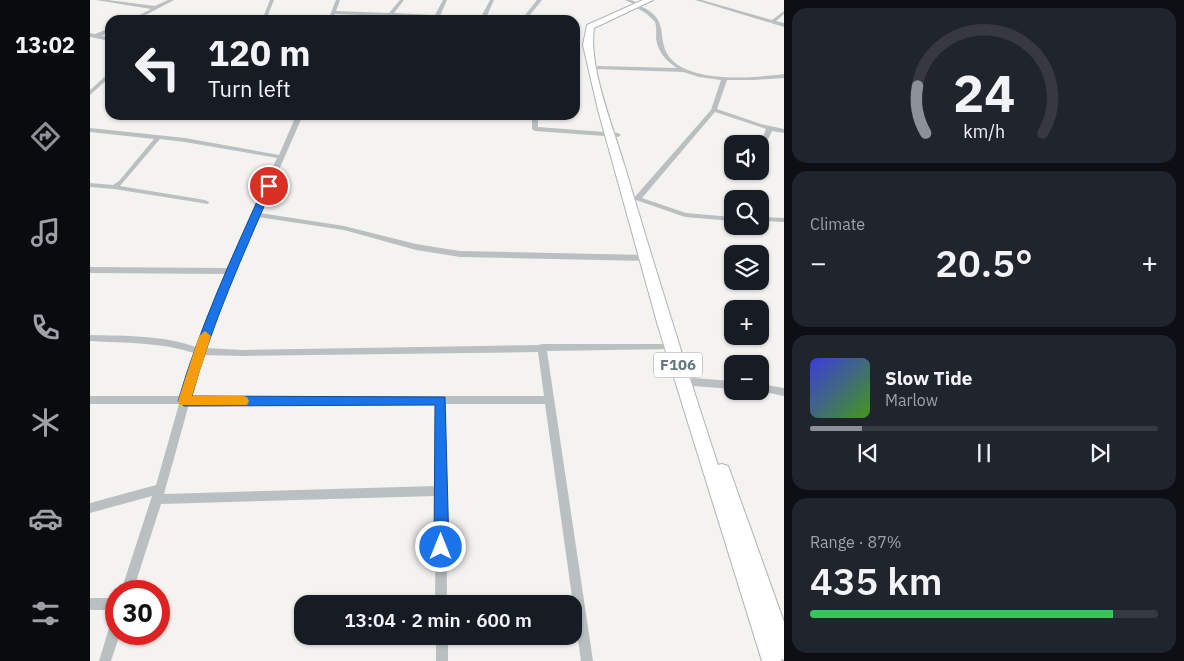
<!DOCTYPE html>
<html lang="en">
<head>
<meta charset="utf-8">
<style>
	:root { --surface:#171b24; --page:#20242c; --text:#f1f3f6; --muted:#9ea1a6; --line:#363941; --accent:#8c9099 }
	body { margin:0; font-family:"IBM Plex Sans",sans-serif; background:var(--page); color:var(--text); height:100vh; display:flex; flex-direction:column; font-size:19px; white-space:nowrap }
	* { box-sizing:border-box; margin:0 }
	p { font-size:16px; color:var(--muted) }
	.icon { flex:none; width:28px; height:28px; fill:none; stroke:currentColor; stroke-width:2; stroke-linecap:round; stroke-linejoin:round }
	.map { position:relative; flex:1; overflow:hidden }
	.sheet { display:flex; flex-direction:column; gap:8px; padding:8px; background:#0d0f14; width:400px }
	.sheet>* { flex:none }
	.banner { position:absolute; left:15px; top:15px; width:475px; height:105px; border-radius:15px; box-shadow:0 1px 4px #0004; background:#171b24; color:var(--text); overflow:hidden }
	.fabs { position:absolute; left:634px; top:135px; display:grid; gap:10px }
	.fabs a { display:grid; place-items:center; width:45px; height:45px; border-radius:10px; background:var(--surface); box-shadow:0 1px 4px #0004; font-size:25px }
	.speed { position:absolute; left:15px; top:580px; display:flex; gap:10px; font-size:25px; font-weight:700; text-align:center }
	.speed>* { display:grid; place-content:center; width:65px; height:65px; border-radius:50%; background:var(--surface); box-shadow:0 1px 4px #0004; line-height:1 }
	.speed .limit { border:8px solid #d22; background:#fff; color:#111 }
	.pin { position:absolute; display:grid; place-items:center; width:42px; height:42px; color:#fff; margin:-21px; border:2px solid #fff; border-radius:50%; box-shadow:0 1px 5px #0007 }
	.me { position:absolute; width:55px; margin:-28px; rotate:0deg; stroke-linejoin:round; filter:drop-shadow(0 0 4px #0008) }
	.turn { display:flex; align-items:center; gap:18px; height:105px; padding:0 20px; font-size:22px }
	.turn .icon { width:65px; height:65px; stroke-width:2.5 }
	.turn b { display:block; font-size:35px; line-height:42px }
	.big { font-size:38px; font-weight:600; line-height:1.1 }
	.sheet .card { flex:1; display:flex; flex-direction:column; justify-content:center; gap:8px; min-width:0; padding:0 18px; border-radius:15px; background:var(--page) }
	.sheet .dial { align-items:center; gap:0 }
	.dial svg { height:130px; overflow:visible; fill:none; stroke:var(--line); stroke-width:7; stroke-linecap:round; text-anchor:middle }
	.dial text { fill:var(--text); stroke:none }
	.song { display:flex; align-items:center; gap:15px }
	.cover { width:60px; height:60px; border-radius:8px; background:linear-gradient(135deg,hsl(240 70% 55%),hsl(100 70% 35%)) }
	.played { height:5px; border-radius:2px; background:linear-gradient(90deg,var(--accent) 15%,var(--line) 15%) }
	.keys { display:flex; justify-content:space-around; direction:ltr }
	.heat { display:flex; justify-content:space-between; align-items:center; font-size:28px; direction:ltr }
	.charge { height:8px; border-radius:4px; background:linear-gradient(90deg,#34c759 87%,var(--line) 0) }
	.trip { position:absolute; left:204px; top:595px; width:288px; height:50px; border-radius:15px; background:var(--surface); box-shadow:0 1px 4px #0004; font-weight:600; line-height:50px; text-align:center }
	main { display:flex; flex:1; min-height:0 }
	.dock { display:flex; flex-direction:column; width:90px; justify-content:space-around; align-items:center; background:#090b0e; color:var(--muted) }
	.dock .icon { width:35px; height:35px }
	.dock .current { color:var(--accent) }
	.dock b { font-size:22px; color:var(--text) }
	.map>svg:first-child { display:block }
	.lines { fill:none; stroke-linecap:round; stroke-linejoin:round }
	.major-casing { stroke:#aeb4b7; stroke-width:2 }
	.minor { fill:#bac0c2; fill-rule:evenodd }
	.major { fill:#fff; fill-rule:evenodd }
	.route { fill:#1a73e8; stroke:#114b97 }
	.slow { fill:#f59e0b }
	.labels { text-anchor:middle; stroke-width:5; stroke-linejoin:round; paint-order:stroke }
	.shield { fill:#fff; stroke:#92a1a6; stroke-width:1 }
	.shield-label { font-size:15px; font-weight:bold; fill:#647980 }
</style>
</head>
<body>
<main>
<nav class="dock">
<b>13:02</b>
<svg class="icon current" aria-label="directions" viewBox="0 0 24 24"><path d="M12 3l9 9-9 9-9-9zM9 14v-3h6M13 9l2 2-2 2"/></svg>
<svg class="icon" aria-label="music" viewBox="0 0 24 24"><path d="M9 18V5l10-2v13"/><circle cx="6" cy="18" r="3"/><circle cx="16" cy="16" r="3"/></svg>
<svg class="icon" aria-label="phone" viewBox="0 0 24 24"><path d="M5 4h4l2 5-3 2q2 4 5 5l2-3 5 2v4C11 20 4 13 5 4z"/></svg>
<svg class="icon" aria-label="climate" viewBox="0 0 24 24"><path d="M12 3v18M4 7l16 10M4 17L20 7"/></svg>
<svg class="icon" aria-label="car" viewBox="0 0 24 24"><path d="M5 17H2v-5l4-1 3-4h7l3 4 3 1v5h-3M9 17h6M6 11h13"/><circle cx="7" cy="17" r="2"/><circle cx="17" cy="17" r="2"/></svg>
<svg class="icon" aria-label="filters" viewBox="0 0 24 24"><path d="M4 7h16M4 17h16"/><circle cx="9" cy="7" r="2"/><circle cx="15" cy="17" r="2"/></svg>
</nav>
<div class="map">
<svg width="694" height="661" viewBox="0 0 694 661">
	<rect width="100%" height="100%" fill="#f4f3f0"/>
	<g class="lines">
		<g class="major-casing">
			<path id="major" d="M553 0H563L504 28C498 65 523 127 534 164 564 265 595 365 628 465L632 464 638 466 640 471 694 622V660L691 659 692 661H672L568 326 508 110 493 45 497 25Z"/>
		</g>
		<g class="minor">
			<path d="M6 0H18L65 6 78 0H84L46 20H40L61 9Z"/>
			<path d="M180 0H184L176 20H172Z"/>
			<path d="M246 0H250L246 11 299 13 310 0H314L304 13 345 15 353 0H357L350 16 391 17 400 0H404L396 18 414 19 416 20H382L245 14 242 20H238Z"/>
			<path d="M447 0H452L436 20H431Z"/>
			<path d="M535 0H541L550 4 546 5Z"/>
			<path d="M605 0H612L682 20 694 11V14L686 21 694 23V27Z"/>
			<path d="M547 6C552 6 554 8 558 10 580 24 565 42 582 60 605 83 664 78 694 74V78L664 80H637L627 109 671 124 694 129V133L682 131 674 148 670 150V144L676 129 625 112 552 198 596 213 642 217V221L595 217 543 199 621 110 631 80 609 77 593 72 506 69V67L508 66 587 68C576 61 568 52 566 39 566 33 567 28 565 22L557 14 547 8Z"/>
			<path d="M20 28V32L11 36 20 37V41L0 37V33L5 34Z"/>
			<path d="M20 72V77L0 95V90Z"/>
			<path d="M190 115H213L170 213 254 226 326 244 370 251 556 255 560 258 556 261 370 257 326 250 254 230 168 217 144 271 115 348 153 350 449 345 452 344H585L586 346 585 348 582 349 457 351 503 661H491L455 404H356L357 604H345L346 496 71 504 43 591H31L62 496 0 513V503L66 485 89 404H0V396H91L104 353C71 342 35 343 0 341V335C36 336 72 335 106 347L135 274 0 273V267L137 268 187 158 95 142 70 139 30 186 115 200 119 202 118 204 24 189 0 187V183L23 185 29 181 64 139 0 132V128L95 138 189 155 205 118 193 117ZM448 352 454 396H101L113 355 153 356ZM99 404H346V486L74 494Z"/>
			<path d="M442 115H448V127L528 133 531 135 528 137 445 131 442 129Z"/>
			<path d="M670 217 694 218V222L670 221Z"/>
			<path d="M603 378 642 381V389L603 386 600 385 598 382 600 379Z"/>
			<path d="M670 384 694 388V396L669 391H670Z"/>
			<rect x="0" y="598" width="26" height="12"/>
			<path d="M26 619V634H30L21 661H9L20 625 22 621Z"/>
			<rect x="346" y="636" width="12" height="25"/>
		</g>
		<use href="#major" class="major"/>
	</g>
	<path class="route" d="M179 183 183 186C153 255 122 323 102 396L355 397 359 547 356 552 351 554 346 552 344 547 345 405 94 406 88 401C110 326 142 257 174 186Z"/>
	<path class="slow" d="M115 331 121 336 102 396H153L157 397 159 401 157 405H90L88 401 109 336Z"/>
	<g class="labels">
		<rect class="shield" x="564" y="352.5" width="48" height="25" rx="4"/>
		<g class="shield-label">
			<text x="588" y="370">F106</text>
		</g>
	</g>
</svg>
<div class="fabs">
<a><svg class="icon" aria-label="sound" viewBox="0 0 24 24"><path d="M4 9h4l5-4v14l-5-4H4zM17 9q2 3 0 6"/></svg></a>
<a><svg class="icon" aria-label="search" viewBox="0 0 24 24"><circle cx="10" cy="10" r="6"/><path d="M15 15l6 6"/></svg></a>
<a><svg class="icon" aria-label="layers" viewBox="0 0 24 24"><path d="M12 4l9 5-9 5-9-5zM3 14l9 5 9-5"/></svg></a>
<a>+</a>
<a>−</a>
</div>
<div class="speed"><div class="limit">30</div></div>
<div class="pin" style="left:179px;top:186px;background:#d93025"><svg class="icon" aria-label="arrive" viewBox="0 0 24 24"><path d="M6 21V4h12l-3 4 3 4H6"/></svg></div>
<svg class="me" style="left:351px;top:547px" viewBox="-20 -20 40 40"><circle r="17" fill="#1a73e8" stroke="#fff" stroke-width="3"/><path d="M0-11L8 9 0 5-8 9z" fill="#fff"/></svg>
<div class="trip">13:04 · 2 min · 600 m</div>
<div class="banner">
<div class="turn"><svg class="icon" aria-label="left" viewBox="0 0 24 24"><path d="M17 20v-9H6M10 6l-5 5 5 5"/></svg><div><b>120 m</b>Turn left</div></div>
</div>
</div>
<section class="sheet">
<div class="card dial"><svg viewBox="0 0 100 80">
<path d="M14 69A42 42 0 1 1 86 69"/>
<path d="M14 69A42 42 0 0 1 9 40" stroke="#8c9099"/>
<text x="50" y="56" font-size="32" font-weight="700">24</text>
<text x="50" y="72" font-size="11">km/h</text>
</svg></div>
<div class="card"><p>Climate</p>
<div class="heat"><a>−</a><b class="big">20.5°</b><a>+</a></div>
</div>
<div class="card">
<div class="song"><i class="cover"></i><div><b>Slow Tide</b><p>Marlow</p></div></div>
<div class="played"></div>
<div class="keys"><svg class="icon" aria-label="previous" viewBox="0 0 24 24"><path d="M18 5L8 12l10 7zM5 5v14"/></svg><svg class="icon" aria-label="pause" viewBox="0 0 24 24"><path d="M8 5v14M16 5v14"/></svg><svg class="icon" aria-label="next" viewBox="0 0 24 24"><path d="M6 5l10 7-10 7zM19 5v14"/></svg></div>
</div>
<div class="card"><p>Range · 87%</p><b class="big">435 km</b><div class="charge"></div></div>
</section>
</main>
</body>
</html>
